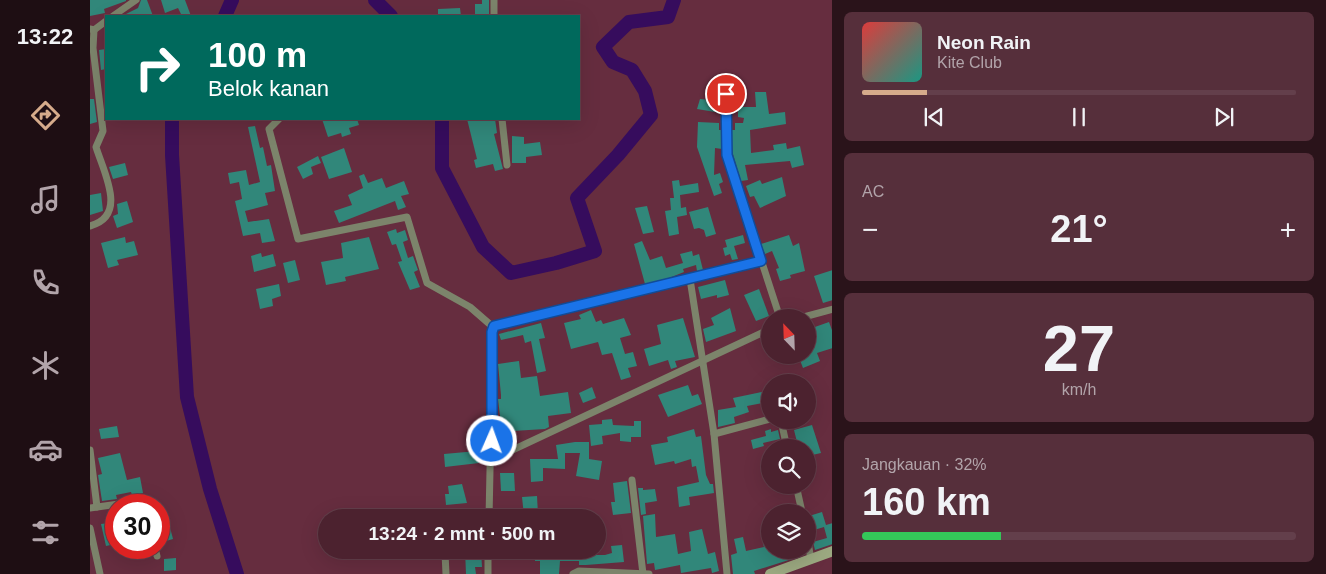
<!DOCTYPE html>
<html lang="id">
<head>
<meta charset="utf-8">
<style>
	:root { --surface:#4c222f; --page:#562f3b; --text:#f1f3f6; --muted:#b2a4aa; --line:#633f4b; --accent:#d6ab8b }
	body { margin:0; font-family:Arial,sans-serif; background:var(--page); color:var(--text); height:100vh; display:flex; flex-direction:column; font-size:19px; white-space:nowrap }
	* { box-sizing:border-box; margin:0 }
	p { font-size:16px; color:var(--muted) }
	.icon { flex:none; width:28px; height:28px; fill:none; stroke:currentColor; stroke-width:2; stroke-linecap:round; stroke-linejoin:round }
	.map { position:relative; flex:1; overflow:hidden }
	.sheet { display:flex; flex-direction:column; gap:12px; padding:12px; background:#2a131a; width:494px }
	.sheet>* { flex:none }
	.guide { position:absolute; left:15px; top:15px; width:475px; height:105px; border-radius:0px; box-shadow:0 5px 20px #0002,0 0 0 1px var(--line); background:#00695c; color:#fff; overflow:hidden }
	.needle { width:32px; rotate:337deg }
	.fabs { position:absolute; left:671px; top:309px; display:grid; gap:10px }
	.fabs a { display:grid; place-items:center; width:55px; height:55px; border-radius:50%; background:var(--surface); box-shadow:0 5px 20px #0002,0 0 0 1px var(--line); font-size:25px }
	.speed { position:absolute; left:15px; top:494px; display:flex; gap:10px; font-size:25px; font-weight:700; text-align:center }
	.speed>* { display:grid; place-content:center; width:65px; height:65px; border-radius:50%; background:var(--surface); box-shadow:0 5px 20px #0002,0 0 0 1px var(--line); line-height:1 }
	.speed .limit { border:8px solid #d22; background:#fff; color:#111 }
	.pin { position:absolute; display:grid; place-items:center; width:42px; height:42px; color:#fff; margin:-21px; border:2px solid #fff; border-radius:50%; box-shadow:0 1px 5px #0007 }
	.me { position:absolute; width:55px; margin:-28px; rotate:2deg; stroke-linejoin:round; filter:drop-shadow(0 0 4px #0008) }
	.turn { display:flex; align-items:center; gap:18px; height:105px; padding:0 20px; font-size:22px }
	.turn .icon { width:65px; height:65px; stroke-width:2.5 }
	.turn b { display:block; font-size:35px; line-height:42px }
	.big { font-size:38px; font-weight:700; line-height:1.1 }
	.sheet .tile { flex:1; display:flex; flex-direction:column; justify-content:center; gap:8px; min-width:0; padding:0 18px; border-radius:8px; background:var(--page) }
	.sheet .dial { align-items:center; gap:0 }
	.dial b { font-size:65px; line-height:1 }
	.song { display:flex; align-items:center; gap:15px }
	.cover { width:60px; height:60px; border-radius:8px; background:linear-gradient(135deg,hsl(0 70% 55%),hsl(170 70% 35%)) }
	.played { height:5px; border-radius:2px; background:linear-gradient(90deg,var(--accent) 15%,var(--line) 15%) }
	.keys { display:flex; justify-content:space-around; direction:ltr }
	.heat { display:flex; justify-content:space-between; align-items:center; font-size:28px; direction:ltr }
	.charge { height:8px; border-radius:4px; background:linear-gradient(90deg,#34c759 32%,var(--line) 0) }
	.trip { position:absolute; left:228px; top:509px; width:288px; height:50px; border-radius:25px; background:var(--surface); box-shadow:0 5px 20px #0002,0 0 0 1px var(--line); font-weight:700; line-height:50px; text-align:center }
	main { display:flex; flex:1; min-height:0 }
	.menu { display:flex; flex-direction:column; width:90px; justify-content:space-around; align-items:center; background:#1e0e13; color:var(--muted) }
	.menu .icon { width:35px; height:35px }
	.menu .current { color:var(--accent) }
	.menu b { font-size:22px; color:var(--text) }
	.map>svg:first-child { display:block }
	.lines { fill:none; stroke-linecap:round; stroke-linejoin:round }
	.river { stroke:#360c5d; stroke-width:14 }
	.building { fill:#31877a }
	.street { stroke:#7c846b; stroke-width:7 }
	.secondary { stroke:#9ca981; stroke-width:10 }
	.route-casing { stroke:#114b97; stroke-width:12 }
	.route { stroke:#1a73e8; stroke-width:9 }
</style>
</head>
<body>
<main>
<nav class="menu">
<b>13:22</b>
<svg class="icon current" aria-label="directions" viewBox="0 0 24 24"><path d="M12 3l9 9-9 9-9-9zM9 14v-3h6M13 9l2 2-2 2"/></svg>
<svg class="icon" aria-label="music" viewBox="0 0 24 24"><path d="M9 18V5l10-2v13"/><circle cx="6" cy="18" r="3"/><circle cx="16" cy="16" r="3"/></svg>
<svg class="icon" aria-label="phone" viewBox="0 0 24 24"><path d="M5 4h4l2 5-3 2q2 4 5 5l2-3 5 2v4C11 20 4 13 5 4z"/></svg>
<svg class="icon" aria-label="climate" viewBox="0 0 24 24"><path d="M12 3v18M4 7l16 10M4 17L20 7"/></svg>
<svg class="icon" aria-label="car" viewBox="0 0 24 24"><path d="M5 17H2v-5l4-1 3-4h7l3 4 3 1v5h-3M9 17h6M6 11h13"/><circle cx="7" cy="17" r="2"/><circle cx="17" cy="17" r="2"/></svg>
<svg class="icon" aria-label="filters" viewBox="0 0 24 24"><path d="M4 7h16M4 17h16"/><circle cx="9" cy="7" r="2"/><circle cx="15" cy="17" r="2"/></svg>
</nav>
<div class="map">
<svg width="743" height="574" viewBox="0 0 743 574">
	<rect width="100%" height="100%" fill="#662d3f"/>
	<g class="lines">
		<g class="river">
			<path d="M285 0 301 16"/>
			<path d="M135 16 142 0"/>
			<path d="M82 119V155L97 397 120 489 147 574"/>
			<path d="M352 119V168L393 247 421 273 466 263 505 251 487 198 528 155 561 115 555 91 542 70 523 62 513 47 539 22 578 17 584 0"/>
		</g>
	</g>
	<g class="building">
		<path d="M0 0H36V1L14 9 15 13 0 16Z"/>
		<path d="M51 0H57L63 16H32L48 8Z"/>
		<path d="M71 0H95L101 16H92L88 8 75 13Z"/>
		<path d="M392 0H399V15H385V4H392Z"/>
		<path d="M370 8 371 16H348V9Z"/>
		<path d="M16 49V69L11 70 9 50Z"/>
		<path d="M665 92H676L679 114 695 112 696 124 660 130 661 153 684 150 683 145 696 143 697 149 710 146 714 165 702 168 700 161 655 165 658 180 651 181 642 151V130H645V123H653L654 118 648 117V107H666Z"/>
		<path d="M0 99H4L7 122 0 124Z"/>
		<path d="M610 99 631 101V113L607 109Z"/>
		<path d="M232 119H267L269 125 259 128 261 134 252 137 251 133 238 137Z"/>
		<path d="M377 119H405L407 133 404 134 413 169 405 171 403 164 386 168 384 160 387 159Z"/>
		<path d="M608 122 629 123V130H631L632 149 625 148 624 175 630 173 633 182 629 184 632 193 624 196 607 147Z"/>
		<path d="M165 126 170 148 173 147 177 166 181 165 185 191 175 193 178 205 155 211 158 222 179 219 185 241 172 243 170 233 153 236 145 201 152 199 149 182 140 184 138 173 156 170 159 185 170 182 158 127Z"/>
		<path d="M422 136 434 137V144L450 142 452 155 436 157V163H422Z"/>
		<path d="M254 148 262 172 239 179 231 157Z"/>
		<path d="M228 156 231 163 221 167 223 174 213 179 207 167Z"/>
		<path d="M35 163 38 175 23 179 19 167Z"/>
		<path d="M274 174 278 183 292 178 296 188 314 181 319 194 311 196 316 207 308 210 305 201 249 223 244 211 262 205 258 195 273 188 269 176Z"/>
		<path d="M692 177 696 196 670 208 664 196 660 197 656 186 670 180 672 184Z"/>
		<path d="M589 180 590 186 608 183 609 192 590 195 591 208 596 207 597 215 587 217 589 234 579 236 575 211 581 210 580 198H584L582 181Z"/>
		<path d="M11 193 13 211 0 215V195Z"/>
		<path d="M37 201 43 222 27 228 23 216 28 214 27 204Z"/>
		<path d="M557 206 564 232 553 234 545 208Z"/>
		<path d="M618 207 626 234 616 237 614 230 609 228 604 229 599 212Z"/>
		<path d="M306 229 307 233 315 230 318 240 313 242 318 258 323 256 328 270 324 272 330 287 320 290 308 262 312 261 306 244 302 245 297 232Z"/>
		<path d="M653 235 655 243 644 246 648 259 642 260 640 254 635 256 633 248 637 247 635 240Z"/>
		<path d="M699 235 703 246 709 243 715 271 700 275 701 278 690 281 686 269 689 268 682 251 675 254 671 244Z"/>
		<path d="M35 237 36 243 44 241 48 255 27 260 29 265 18 268 11 243Z"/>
		<path d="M279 237 289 269 255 277 256 281 236 285 231 262 253 258 251 243Z"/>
		<path d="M552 241 560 260 572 256 576 268 593 263 590 254 602 251 603 256 609 254 613 270 607 271 606 265 593 269 594 272 579 278 555 284 544 244Z"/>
		<path d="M171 253 172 257 183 254 186 266 164 272 161 256Z"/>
		<path d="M205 260 210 280 198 283 193 263Z"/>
		<path d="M743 270V300L733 303 724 276Z"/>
		<path d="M635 280 639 295 627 298V295L611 299 608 287Z"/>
		<path d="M189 284 191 296 182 299 183 306 170 309 166 289Z"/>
		<path d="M669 289 679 316 666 321 654 295Z"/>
		<path d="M640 308 646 331 616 342 613 329 624 325 621 318Z"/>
		<path d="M501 310 506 322 511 320 513 324 534 318 541 335 530 338 535 354 543 352 547 366 538 368 541 377 531 380 522 353 512 355 508 342 481 349 474 323 491 319 489 315Z"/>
		<path d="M593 318 605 357 585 361 587 367 581 369 578 360 559 366 554 349 571 344 567 325Z"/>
		<path d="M718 321H719L722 328 739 322 743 333V348L727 353 730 361 713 368 708 355H718Z"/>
		<path d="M451 323 455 338 449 339 456 371 447 373 441 341 435 343 433 335 411 340 409 334Z"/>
		<path d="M429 361 431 378 447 376 450 396 478 392 481 413 458 416 459 427 455 429 423 431 424 440 413 441 408 399H411V395L408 364Z"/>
		<path d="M598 385 602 396 608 394 612 404 578 417 568 395Z"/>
		<path d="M502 387 506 398 493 403 489 393Z"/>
		<path d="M676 391 678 402 657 406 659 412 644 417 645 423 628 427V410L646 407 643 398Z"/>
		<path d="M522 419 523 425 544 426V421H551V437H541V442L530 441V433L512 436 513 444 501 446 499 425 512 424V420Z"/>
		<path d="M722 425 731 453 718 456V448H712L711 441 707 442 704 430Z"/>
		<path d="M27 426 29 437 11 439 9 429Z"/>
		<path d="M604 429 606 437 611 436 616 475 620 484H623L624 493 599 497 600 505 589 507 587 487 609 482 606 466 602 467 601 459 585 464 584 461 565 465 561 445 578 442 577 437Z"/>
		<path d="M681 429V432L688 430 690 439 673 443 674 446 663 449 661 440 676 436 675 431Z"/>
		<path d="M485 442H499V459L512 461 509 480 486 476 490 453H475V469L453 468V481L441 482 440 459H468L466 445Z"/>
		<path d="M387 451 389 463 355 467 354 454Z"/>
		<path d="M30 453 37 480 50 477 53 493 42 495 41 492 26 495 27 499 12 501 8 475 12 474 8 458Z"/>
		<path d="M410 473H424L425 491H411Z"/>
		<path d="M537 481 541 513 523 515 521 502H525L523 483Z"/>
		<path d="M372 484 377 503 356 505 355 494H359L358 486Z"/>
		<path d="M548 488H553V490L565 489 567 501 555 503 556 514 551 515Z"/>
		<path d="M447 496 448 514 434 516 432 497Z"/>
		<path d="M76 512 83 539 69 543V514Z"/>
		<path d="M732 512 736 525 743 523V544L725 550 723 542 737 538 734 527 724 530 719 516Z"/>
		<path d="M565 514 566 537 585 534 588 554 601 551 599 532 612 529 618 554 625 552 629 571 622 573 621 568 591 573 590 565 565 570 564 563 557 564 553 516Z"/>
		<path d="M26 522 25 544 16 546 11 524Z"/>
		<path d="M653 537 656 551 674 547 673 544 680 542V550H700L702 559 664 571 665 574H643L641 555 647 553 644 539Z"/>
		<path d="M532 545 534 562 496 565H489V561H470L469 574H450V561H445V550H499V555H515L522 553 521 546Z"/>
		<path d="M375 550H391L392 567H385L386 574H376Z"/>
		<path d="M86 558V570L74 571V559Z"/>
	</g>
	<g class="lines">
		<g class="street">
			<path d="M404 0V16"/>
			<path d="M23 16 46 0"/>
			<path d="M0 29 4 30 16 21"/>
			<path d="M636 94 637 155 690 318"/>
			<path d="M189 119 179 129 208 239 317 217 337 283 380 307 403 327"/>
			<path d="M412 119 417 165"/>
			<path d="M0 226C38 216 14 173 6 147L13 131 3 48 4 30"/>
			<path d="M600 279 624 434 637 574"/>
			<path d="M710 318 743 309"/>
			<path d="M688 420 692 425 697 448"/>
			<path d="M624 434 680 419"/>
			<path d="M0 450 7 507"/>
			<path d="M401 460 680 329"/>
			<path d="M542 480 553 574"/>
			<path d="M706 485 712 512"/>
			<path d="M0 508 43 502 52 505"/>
			<path d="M399 518 403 327 671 261"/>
			<path d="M0 528 10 574"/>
			<path d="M718 542 721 560"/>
			<path d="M65 548 67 556"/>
			<path d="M355 553 356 574"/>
			<path d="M398 574V550"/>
			<path d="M483 574 489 571 559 574"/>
		</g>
		<path class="secondary" d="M680 574 743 551"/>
	</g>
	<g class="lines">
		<g class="route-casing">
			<path id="route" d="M402 441V332L404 326 671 261 637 155 636 94"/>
		</g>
		<use href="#route" class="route"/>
	</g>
</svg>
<div class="fabs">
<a><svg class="needle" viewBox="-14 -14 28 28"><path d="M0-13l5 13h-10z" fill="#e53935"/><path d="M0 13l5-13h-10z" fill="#b2a4aa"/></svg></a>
<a><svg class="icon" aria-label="sound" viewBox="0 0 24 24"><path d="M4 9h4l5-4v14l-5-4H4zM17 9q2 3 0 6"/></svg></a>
<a><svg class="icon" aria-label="search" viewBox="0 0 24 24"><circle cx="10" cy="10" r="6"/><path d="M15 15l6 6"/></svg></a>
<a><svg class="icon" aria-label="layers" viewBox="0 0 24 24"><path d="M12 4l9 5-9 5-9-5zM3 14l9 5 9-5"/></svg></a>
</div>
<div class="speed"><div class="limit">30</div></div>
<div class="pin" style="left:636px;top:94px;background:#d93025"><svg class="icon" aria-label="arrive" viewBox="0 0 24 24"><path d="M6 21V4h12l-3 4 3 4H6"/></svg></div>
<svg class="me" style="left:402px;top:441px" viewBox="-20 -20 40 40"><circle r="17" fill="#1a73e8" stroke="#fff" stroke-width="3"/><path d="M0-11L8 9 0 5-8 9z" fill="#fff"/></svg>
<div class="trip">13:24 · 2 mnt · 500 m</div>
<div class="guide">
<div class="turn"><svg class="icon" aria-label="right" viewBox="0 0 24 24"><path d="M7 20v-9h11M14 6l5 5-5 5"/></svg><div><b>100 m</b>Belok kanan</div></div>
</div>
</div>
<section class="sheet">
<div class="tile">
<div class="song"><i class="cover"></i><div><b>Neon Rain</b><p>Kite Club</p></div></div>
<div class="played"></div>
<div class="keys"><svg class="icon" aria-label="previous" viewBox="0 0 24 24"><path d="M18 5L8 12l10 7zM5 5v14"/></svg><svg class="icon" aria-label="pause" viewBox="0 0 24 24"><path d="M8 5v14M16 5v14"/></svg><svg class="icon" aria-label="next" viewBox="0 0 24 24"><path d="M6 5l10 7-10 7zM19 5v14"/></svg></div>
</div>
<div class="tile"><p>AC</p>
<div class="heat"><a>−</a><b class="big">21°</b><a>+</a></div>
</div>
<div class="tile dial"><b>27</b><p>km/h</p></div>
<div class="tile"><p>Jangkauan · 32%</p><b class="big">160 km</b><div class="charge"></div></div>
</section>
</main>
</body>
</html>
